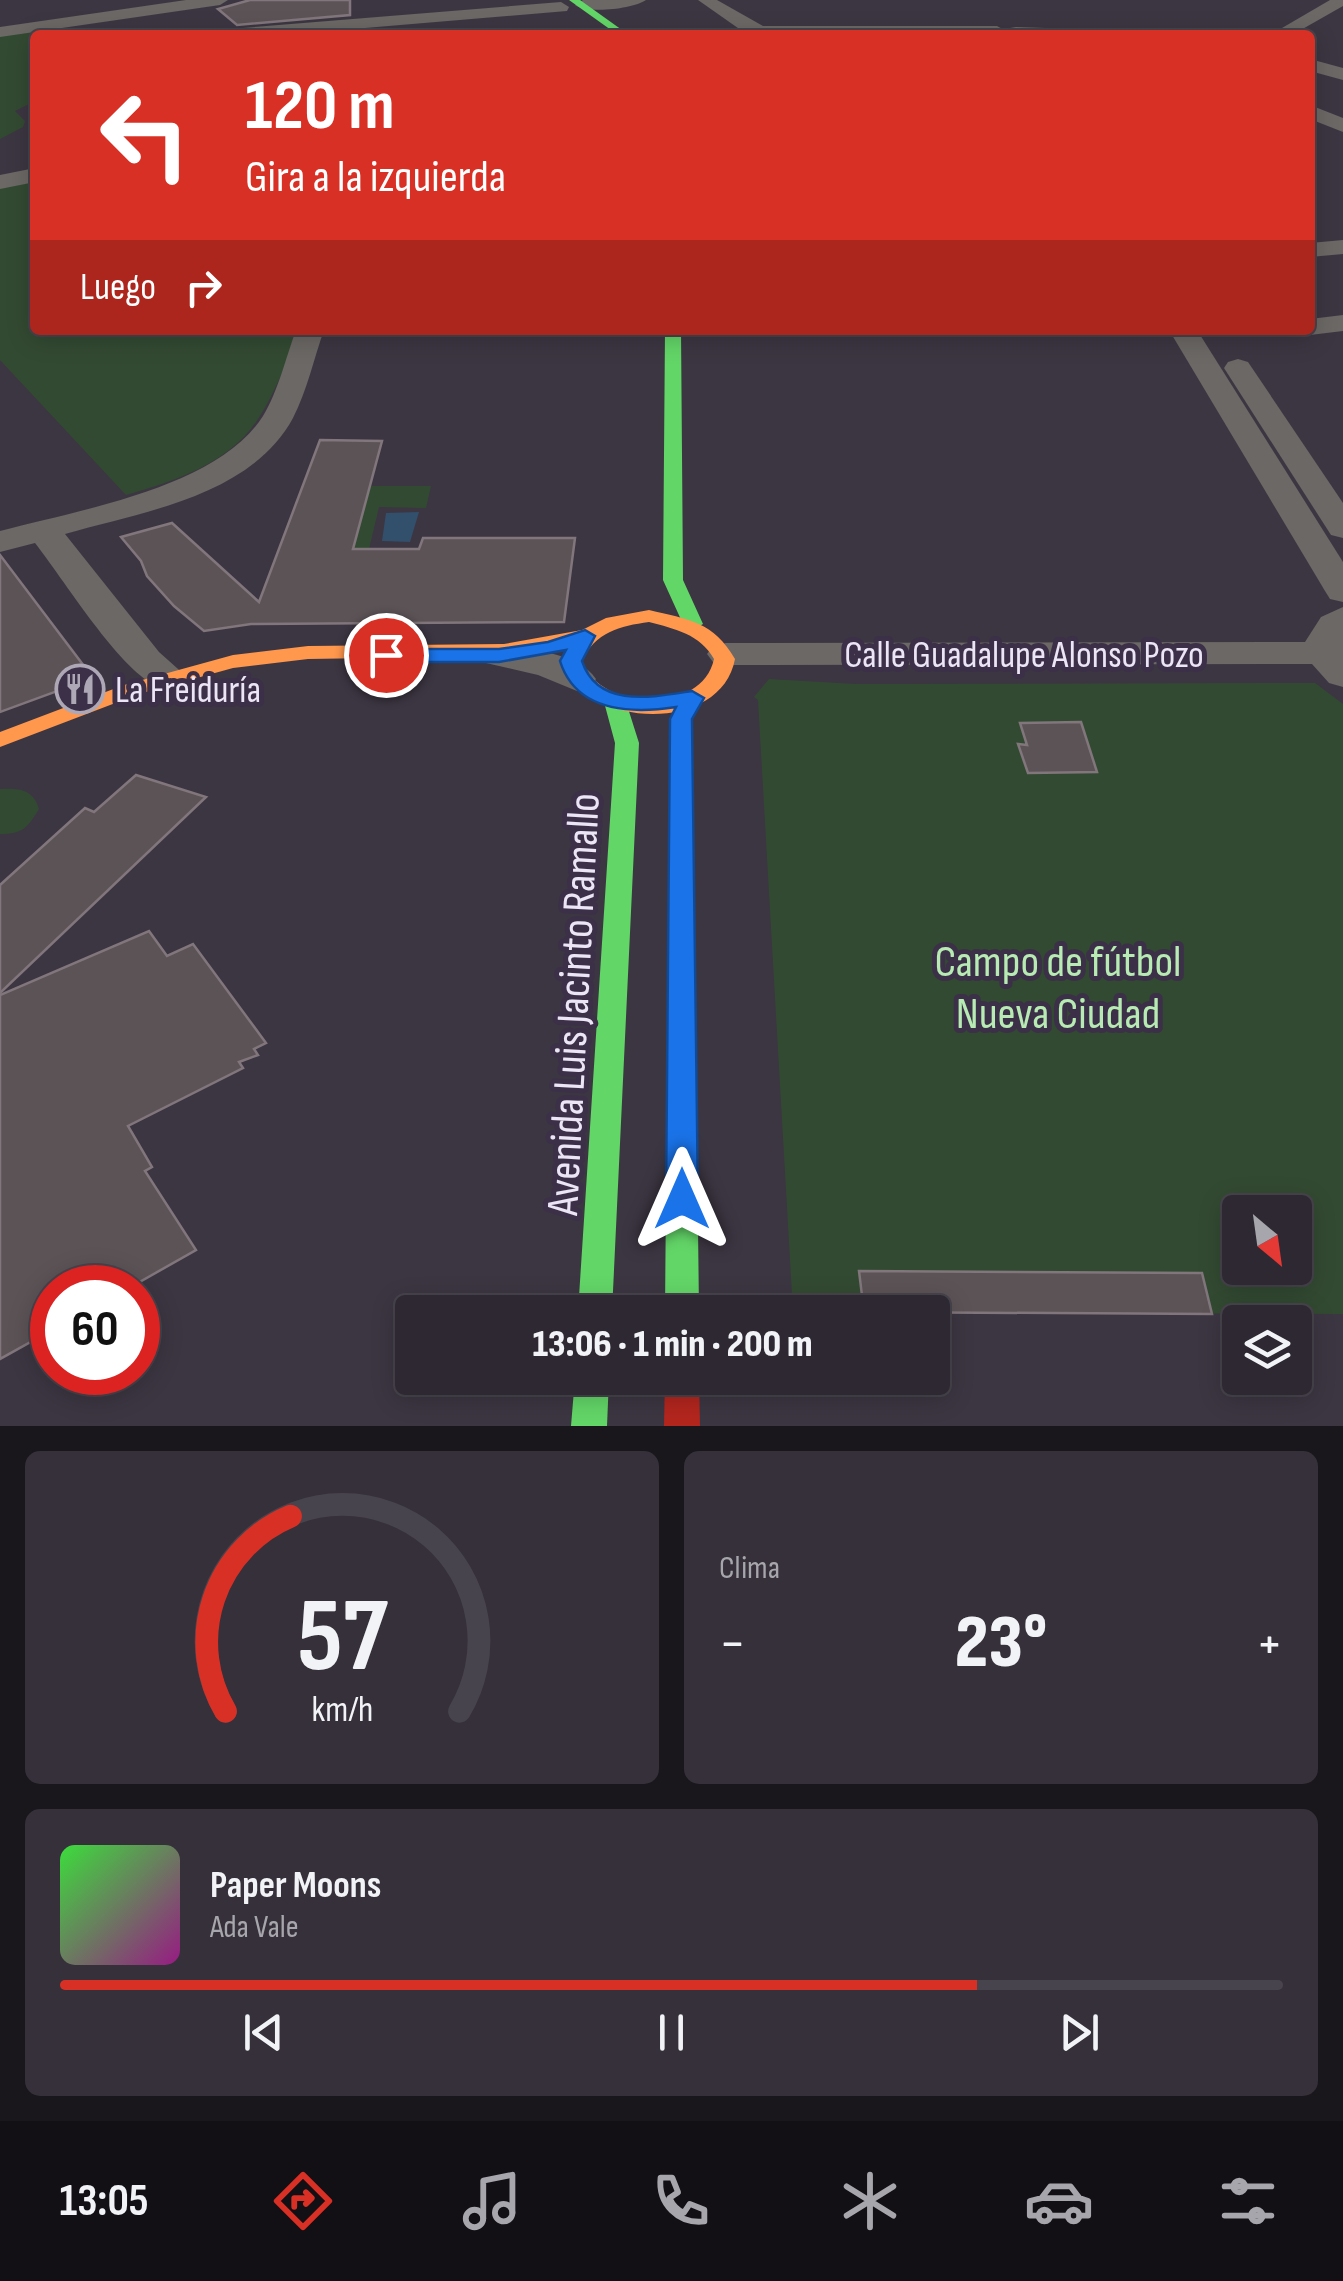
<!DOCTYPE html>
<html lang="es">
<head>
<meta charset="utf-8">
<style>
	:root { --surface:#2d2832; --page:#35303a; --text:#f1f3f6; --muted:#a7a6ac; --line:#48444d; --accent:#d93025 }
	body { margin:0; font-family:"Sofia Sans Condensed",sans-serif; background:var(--page); color:var(--text); height:100vh; display:flex; flex-direction:column; font-size:38px; white-space:nowrap }
	* { box-sizing:border-box; margin:0 }
	p { font-size:32px; color:var(--muted) }
	.icon { flex:none; width:55px; height:55px; fill:none; stroke:currentColor; stroke-width:2; stroke-linecap:round; stroke-linejoin:round }
	.map { position:relative; height:1426px; overflow:hidden }
	.panel { display:flex; flex-direction:column; gap:25px; padding:25px; background:#19161c; flex:1 }
	.panel>* { flex:none }
	.guide { position:absolute; left:30px; top:30px; width:1285px; height:305px; border-radius:10px; box-shadow:0 5px 25px #0003,0 0 0 2px var(--line); background:#d93025; color:#fff; overflow:hidden }
	.needle { width:65px; rotate:151deg }
	.fabs { position:absolute; left:1222px; top:1195px; display:grid; gap:20px }
	.fabs a { display:grid; place-items:center; width:90px; height:90px; border-radius:10px; background:var(--surface); box-shadow:0 5px 25px #0003,0 0 0 2px var(--line); font-size:50px }
	.speed { position:absolute; left:30px; top:1265px; display:flex; gap:20px; font-size:50px; font-weight:700; text-align:center }
	.speed>* { display:grid; place-content:center; width:130px; height:130px; border-radius:50%; background:var(--surface); box-shadow:0 5px 25px #0003,0 0 0 2px var(--line); line-height:1 }
	.speed .limit { border:15px solid #d22; background:#fff; color:#111 }
	.pin { position:absolute; display:grid; place-items:center; width:85px; height:85px; color:#fff; margin:-42px; border:5px solid #fff; border-radius:50%; box-shadow:0 2px 10px #0007 }
	.me { position:absolute; width:110px; margin:-55px; rotate:0deg; stroke-linejoin:round; filter:drop-shadow(0 0 8px #0008) }
	.turn { display:flex; align-items:center; gap:35px; height:210px; padding:0 50px; font-size:45px }
	.turn .icon { width:130px; height:130px; stroke-width:2.5 }
	.turn b { display:block; font-size:70px; line-height:85px }
	.then { display:flex; align-items:center; height:95px; padding:0 50px; background:#0003; gap:20px; font-size:38px }
	.big { font-size:75px; font-weight:800; line-height:1.1 }
	.panel .tile { flex:1; display:flex; flex-direction:column; justify-content:center; gap:15px; min-width:0; padding:0 35px; border-radius:15px; background:var(--page) }
	.panel .dial { align-items:center; gap:0 }
	.dial svg { height:260px; overflow:visible; fill:none; stroke:var(--line); stroke-width:7; stroke-linecap:round; text-anchor:middle }
	.dial text { fill:var(--text); stroke:none }
	.song { display:flex; align-items:center; gap:30px }
	.cover { width:120px; height:120px; border-radius:15px; background:linear-gradient(135deg,hsl(120 70% 55%),hsl(310 70% 35%)) }
	.played { height:10px; border-radius:5px; background:linear-gradient(90deg,var(--accent) 75%,var(--line) 75%) }
	.keys { display:flex; justify-content:space-around; direction:ltr }
	.heat { display:flex; justify-content:space-between; align-items:center; font-size:55px; direction:ltr }
	.panel .tiles { flex:1; display:grid; gap:25px; grid-template-columns:1fr 1fr }
	.tile:last-child { grid-column:span 2 }
	.trip { position:absolute; left:395px; top:1295px; width:555px; height:100px; border-radius:10px; background:var(--surface); box-shadow:0 5px 25px #0003,0 0 0 2px var(--line); font-weight:800; line-height:100px; text-align:center }
	.tab-bar { display:flex; height:160px; justify-content:space-around; align-items:center; background:#121014; color:var(--muted) }
	.tab-bar .icon { width:70px; height:70px }
	.tab-bar .current { color:var(--accent) }
	.tab-bar b { font-size:45px; color:var(--text) }
	.map>svg:first-child { display:block }
	.green { fill:#334a32; fill-rule:evenodd }
	.water { fill:#324f6b }
	.building { fill:#5c5357; stroke:#80767b; stroke-width:2.5 }
	.lines { fill:none; stroke-linecap:round; stroke-linejoin:round }
	.street { fill:#6b6865; fill-rule:evenodd }
	.fast { fill:#63d668; fill-rule:evenodd }
	.slow { fill:#ff974d; fill-rule:evenodd }
	.jam { fill:#b3261e; fill-rule:evenodd }
	.route { fill:#1a73e8; stroke:#114b97; stroke-width:2.5 }
	.labels { text-anchor:middle; stroke-width:10; stroke-linejoin:round; paint-order:stroke }
	.street-label { font-size:38px; fill:#ece5f5; stroke:#3b3048 }
	.poi-label { font-size:38px; fill:#ece5f5; stroke:#3b3048; text-anchor:start }
	.near-park-label { font-size:45px; fill:#b7ebb3; stroke:#3b3048 }
	.near-street-label { font-size:45px; fill:#ece5f5; stroke:#3b3048 }
</style>
</head>
<body>
<div class="map">
<svg width="1343" height="1426" viewBox="0 0 1343 1426">
	<rect width="100%" height="100%" fill="#3c3642"/>
	<g class="green">
		<path d="M52 27 55 35H35V101L15 111 25 121 23 127 0 139V34Z"/>
		<path d="M35 179V330H297L296 344C283 369 272 399 256 422 227 464 172 482 126 495L0 360V186Z"/>
		<path d="M370 486H431L426 508 379 507 369 549H353Z"/>
		<path d="M769 679 855 684 1315 683 1343 704V1314L793 1312 758 700 754 697ZM1240 1212H1295V1268H1240Z"/>
		<path d="M0 789C19 788 33 789 39 809 27 828 23 834 0 834Z"/>
	</g>
	<path class="water" d="M419 512 410 542 382 541 386 513Z"/>
	<g class="building">
		<path d="M250 0H350V15L237 25 218 9Z"/>
		<path d="M320 440 382 441 353 549H419L423 538H575L564 622 251 624 204 631 174 606 147 576 141 561 121 537 172 523 259 602Z"/>
		<path d="M0 555 93 678 0 712Z"/>
		<path d="M1081 722 1097 772 1028 773 1018 744 1027 745 1020 723Z"/>
		<path d="M136 775 206 797 0 993V885L85 808 94 812Z"/>
		<path d="M149 931 167 956 193 944 266 1043 254 1049 258 1055 239 1062 243 1068 128 1126 152 1167 145 1171 196 1250 129 1288H52V1330L0 1359V995Z"/>
		<path d="M859 1271 1202 1273 1212 1314 864 1312Z"/>
	</g>
	<g class="lines">
		<g class="street">
			<path d="M186 0H228L220 5 0 37V27Z"/>
			<path d="M646 0C633 9 588 14 575 5L583 0Z"/>
			<path d="M698 0H717L763 26H997L1006 31 1002 35H756L745 33Z"/>
			<path d="M1330 0H1343V6L1292 35H1270Z"/>
			<path d="M561 2 569 7 567 11 282 35 221 34 230 29Z"/>
			<path d="M1016 27 1106 30 1115 35H1009L1010 28Z"/>
			<path d="M1310 59 1343 68V80L1310 71Z"/>
			<path d="M1310 105 1343 118V132L1310 119Z"/>
			<path d="M35 168V182L0 189V175Z"/>
			<path d="M1343 240V254L1310 257V243Z"/>
			<path d="M1343 315V331L1310 335 1298 330H1310V319Z"/>
			<path d="M296 330H324C314 358 307 391 293 418 251 496 142 512 65 534L159 652 187 677 182 685C170 688 162 689 151 683 114 661 64 580 35 543L0 552V531C78 510 217 488 263 416 278 392 286 357 296 330Z"/>
			<path d="M1169 330H1197L1343 562V602L1330 599 1325 591Z"/>
			<path d="M1238 359 1248 362 1343 503V538L1331 535 1224 368 1228 362Z"/>
			<path d="M1343 607V687L1329 683 1312 664 726 665 713 662 707 654 713 646 726 643 1305 642 1321 617Z"/>
			<path d="M499 644C529 650 578 652 596 679L591 687 577 691 538 675 486 663 480 655 486 647Z"/>
		</g>
		<g class="fast">
			<path d="M569 0H580L629 35H618Z"/>
			<path d="M665 330H681L683 580 703 624 693 630 683 624 663 580Z"/>
			<path d="M692 691 703 698 692 719 699 1312H665L670 719 684 693Z"/>
			<path d="M615 695 626 702 639 743 612 1312H578L615 743 604 702Z"/>
			<path d="M575 1378H609L607 1426H571Z"/>
		</g>
		<path class="slow" d="M649 610C688 619 714 622 735 659 721 735 584 729 560 661L568 646 504 656 308 659 233 668 139 694 0 747V732L124 685 233 655 308 646 504 644 582 630 606 618ZM649 622C675 629 700 634 714 659 702 715 601 712 582 661 595 632 620 626 649 622Z"/>
		<path class="jam" d="M665 1378H699L700 1426H664Z"/>
	</g>
	<path class="route" d="M585 630 595 636 582 661C598 709 653 697 692 691L704 698 692 719 698 1199 693 1209 682 1212 670 1209 666 1199 670 719 676 707C630 714 576 712 560 661L566 650 499 662H386L375 655 386 649H499L548 642Z"/>
	<defs>
		<g id="restaurant-ring" transform="scale(2.5)"><circle r="9.5" fill="#3b3048" stroke="#aea8b6" stroke-width="1.5"/><path d="M-5-6h1v4h1v-4h1v4h1v-4h1v5L-1.5 .5V6h-2V.5L-5-1ZM5-6V6H3V1.5H1.5Q1.5-4 5-6Z" fill="#aea8b6"/></g>
	</defs>
	<g fill-rule="evenodd">
		<use href="#restaurant-ring" x="80" y="689"/>
	</g>
	<g class="labels">
		<g class="street-label">
			<text x="1024" y="667">Calle Guadalupe Alonso Pozo</text>
		</g>
		<g class="poi-label">
			<text x="115" y="702">La Freiduría</text>
		</g>
		<g class="near-park-label">
			<text x="1058" y="976">Campo de fútbol<tspan x="1058" dy="52">Nueva Ciudad</tspan></text>
		</g>
		<g class="near-street-label">
			<text transform="translate(572 1004) rotate(-87)" y="16">Avenida Luis Jacinto Ramallo</text>
		</g>
	</g>
</svg>
<div class="fabs">
<a><svg class="needle" viewBox="-14 -14 28 28"><path d="M0-13l5 13h-10z" fill="#e53935"/><path d="M0 13l5-13h-10z" fill="#a7a6ac"/></svg></a>
<a><svg class="icon" aria-label="layers" viewBox="0 0 24 24"><path d="M12 4l9 5-9 5-9-5zM3 14l9 5 9-5"/></svg></a>
</div>
<div class="speed"><div class="limit">60</div></div>
<div class="pin" style="left:386px;top:655px;background:#d93025"><svg class="icon" aria-label="arrive" viewBox="0 0 24 24"><path d="M6 21V4h12l-3 4 3 4H6"/></svg></div>
<svg class="me" style="left:682px;top:1199px" viewBox="-20 -20 40 40"><path d="M0-17L14 15 0 8-14 15z" fill="#1a73e8" stroke="#fff" stroke-width="4"/></svg>
<div class="trip">13:06 · 1 min · 200 m</div>
<div class="guide">
<div class="turn"><svg class="icon" aria-label="left" viewBox="0 0 24 24"><path d="M17 20v-9H6M10 6l-5 5 5 5"/></svg><div><b>120 m</b>Gira a la izquierda</div></div>
<div class="then">Luego<svg class="icon" aria-label="right" viewBox="0 0 24 24"><path d="M7 20v-9h11M14 6l5 5-5 5"/></svg></div>
</div>
</div>
<section class="panel">
<div class="tiles">
<div class="tile dial"><svg viewBox="0 0 100 80">
<path d="M14 69A42 42 0 1 1 86 69"/>
<path d="M14 69A42 42 0 0 1 34 9" stroke="#d93025"/>
<text x="50" y="56" font-size="32" font-weight="700">57</text>
<text x="50" y="72" font-size="11">km/h</text>
</svg></div>
<div class="tile"><p>Clima</p>
<div class="heat"><a>−</a><b class="big">23°</b><a>+</a></div>
</div>
<div class="tile">
<div class="song"><i class="cover"></i><div><b>Paper Moons</b><p>Ada Vale</p></div></div>
<div class="played"></div>
<div class="keys"><svg class="icon" aria-label="previous" viewBox="0 0 24 24"><path d="M18 5L8 12l10 7zM5 5v14"/></svg><svg class="icon" aria-label="pause" viewBox="0 0 24 24"><path d="M8 5v14M16 5v14"/></svg><svg class="icon" aria-label="next" viewBox="0 0 24 24"><path d="M6 5l10 7-10 7zM19 5v14"/></svg></div>
</div>
</div>
</section>
<nav class="tab-bar">
<b>13:05</b>
<svg class="icon current" aria-label="directions" viewBox="0 0 24 24"><path d="M12 3l9 9-9 9-9-9zM9 14v-3h6M13 9l2 2-2 2"/></svg>
<svg class="icon" aria-label="music" viewBox="0 0 24 24"><path d="M9 18V5l10-2v13"/><circle cx="6" cy="18" r="3"/><circle cx="16" cy="16" r="3"/></svg>
<svg class="icon" aria-label="phone" viewBox="0 0 24 24"><path d="M5 4h4l2 5-3 2q2 4 5 5l2-3 5 2v4C11 20 4 13 5 4z"/></svg>
<svg class="icon" aria-label="climate" viewBox="0 0 24 24"><path d="M12 3v18M4 7l16 10M4 17L20 7"/></svg>
<svg class="icon" aria-label="car" viewBox="0 0 24 24"><path d="M5 17H2v-5l4-1 3-4h7l3 4 3 1v5h-3M9 17h6M6 11h13"/><circle cx="7" cy="17" r="2"/><circle cx="17" cy="17" r="2"/></svg>
<svg class="icon" aria-label="filters" viewBox="0 0 24 24"><path d="M4 7h16M4 17h16"/><circle cx="9" cy="7" r="2"/><circle cx="15" cy="17" r="2"/></svg>
</nav>
</body>
</html>
